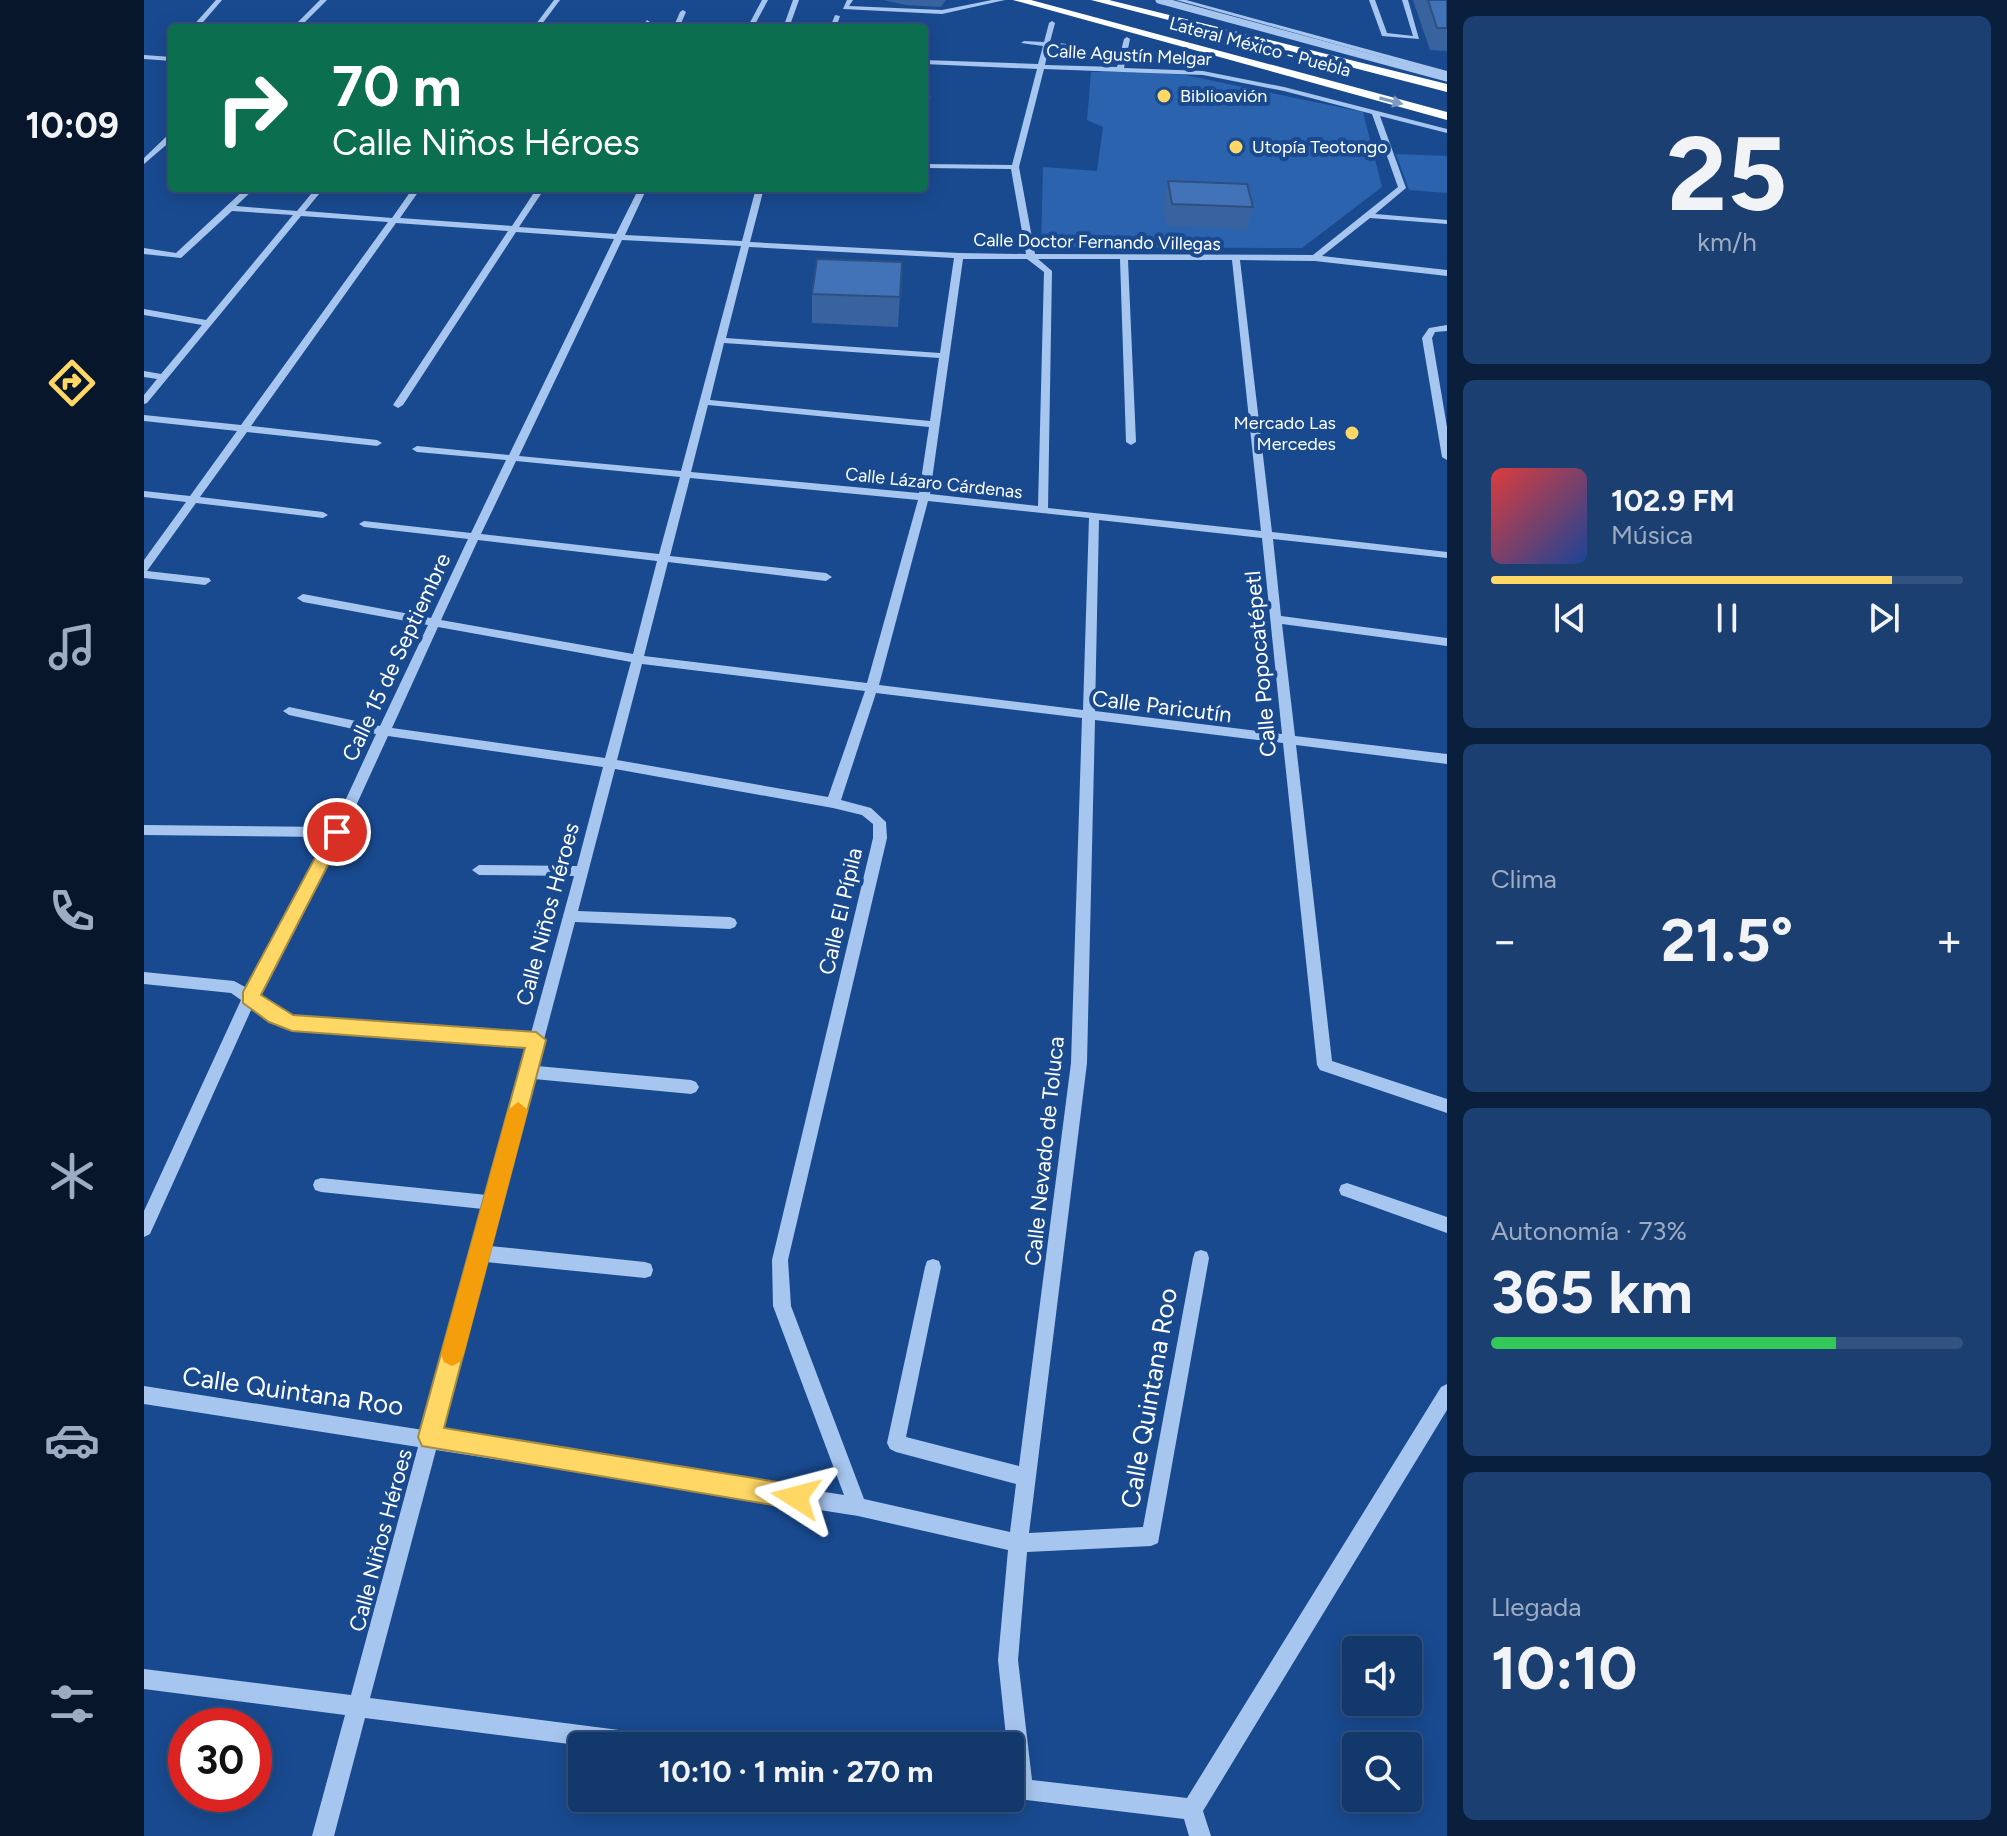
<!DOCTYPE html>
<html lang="es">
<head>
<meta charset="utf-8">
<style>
	:root { --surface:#13386c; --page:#1c3f72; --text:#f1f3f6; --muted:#9dacc2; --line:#32527f; --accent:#ffd765 }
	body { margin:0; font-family:Figtree,sans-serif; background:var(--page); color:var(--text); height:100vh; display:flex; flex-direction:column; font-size:30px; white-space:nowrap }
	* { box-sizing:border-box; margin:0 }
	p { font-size:26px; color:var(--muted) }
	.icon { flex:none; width:44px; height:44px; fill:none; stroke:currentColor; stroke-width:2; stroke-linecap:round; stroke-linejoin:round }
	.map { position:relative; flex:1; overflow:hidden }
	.side { display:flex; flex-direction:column; gap:16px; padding:16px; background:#0a1f3b; width:560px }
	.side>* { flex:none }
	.top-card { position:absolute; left:24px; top:24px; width:760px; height:168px; border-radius:8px; box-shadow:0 4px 20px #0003,0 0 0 2px var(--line); background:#0b6e4f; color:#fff; overflow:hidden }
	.controls { position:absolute; left:1198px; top:1636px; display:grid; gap:16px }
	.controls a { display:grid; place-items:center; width:80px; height:80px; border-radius:8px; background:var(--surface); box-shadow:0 4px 20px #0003,0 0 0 2px var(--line); font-size:40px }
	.speed { position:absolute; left:24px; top:1708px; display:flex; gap:16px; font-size:40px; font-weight:700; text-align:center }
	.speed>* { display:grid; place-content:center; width:104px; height:104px; border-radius:50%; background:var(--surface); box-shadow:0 4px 20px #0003,0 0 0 2px var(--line); line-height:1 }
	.speed .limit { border:12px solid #d22; background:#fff; color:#111 }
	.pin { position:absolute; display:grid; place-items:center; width:68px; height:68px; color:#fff; margin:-34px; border:4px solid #fff; border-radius:50%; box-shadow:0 2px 8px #0007 }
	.me { position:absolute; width:88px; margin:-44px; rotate:279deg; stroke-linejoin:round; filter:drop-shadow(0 0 6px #0008) }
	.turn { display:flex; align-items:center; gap:28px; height:168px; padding:0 32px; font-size:36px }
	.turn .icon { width:104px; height:104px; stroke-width:2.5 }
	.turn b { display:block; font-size:56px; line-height:68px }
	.big { font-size:60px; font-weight:700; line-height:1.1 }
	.side .card { flex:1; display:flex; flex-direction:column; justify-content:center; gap:12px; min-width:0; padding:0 28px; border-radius:12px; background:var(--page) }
	.side .dial { align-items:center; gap:0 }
	.dial b { font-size:104px; line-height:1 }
	.song { display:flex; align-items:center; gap:24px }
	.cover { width:96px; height:96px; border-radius:12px; background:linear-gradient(135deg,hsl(0 70% 55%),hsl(220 70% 35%)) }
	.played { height:8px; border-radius:4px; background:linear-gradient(90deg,var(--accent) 85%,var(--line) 85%) }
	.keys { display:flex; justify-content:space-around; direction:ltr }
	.heat { display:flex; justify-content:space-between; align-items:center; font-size:44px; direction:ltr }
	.charge { height:12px; border-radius:6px; background:linear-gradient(90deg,#34c759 73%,var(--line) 0) }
	.trip { position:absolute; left:424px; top:1732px; width:456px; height:80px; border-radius:8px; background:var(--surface); box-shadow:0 4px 20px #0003,0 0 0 2px var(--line); font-weight:700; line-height:80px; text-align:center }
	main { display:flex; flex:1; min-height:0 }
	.dock { display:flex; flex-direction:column; width:144px; justify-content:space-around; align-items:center; background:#08162b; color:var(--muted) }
	.dock .icon { width:56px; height:56px }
	.dock .current { color:var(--accent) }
	.dock b { font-size:36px; color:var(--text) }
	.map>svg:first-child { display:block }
	.green { fill:#2c63ae }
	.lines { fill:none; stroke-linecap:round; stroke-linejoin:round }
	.minor { fill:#a7c6ef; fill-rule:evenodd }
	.highway { fill:#fff; fill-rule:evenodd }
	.minor-bridge { stroke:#a7c6ef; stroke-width:7 }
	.wall { fill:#39639e }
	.building { fill:#4273b8; stroke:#2e5081; stroke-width:2 }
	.oneway { fill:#809bc2 }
	.route { fill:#ffd765; stroke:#a68c42; stroke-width:2 }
	.slow { fill:#f59e0b }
	.poi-dot { fill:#ffd765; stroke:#194a90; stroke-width:3 }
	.labels { text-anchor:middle; stroke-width:8; stroke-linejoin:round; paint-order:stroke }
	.far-street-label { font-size:18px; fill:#fff; stroke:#194a90 }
	.far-poi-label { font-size:18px; fill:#fff; stroke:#194a90; text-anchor:start }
	.street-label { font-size:22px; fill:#fff; stroke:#194a90 }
	.near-street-label { font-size:26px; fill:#fff; stroke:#194a90 }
</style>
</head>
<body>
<main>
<nav class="dock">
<b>10:09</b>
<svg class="icon current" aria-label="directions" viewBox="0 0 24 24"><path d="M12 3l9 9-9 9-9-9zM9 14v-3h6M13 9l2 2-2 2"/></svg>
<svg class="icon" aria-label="music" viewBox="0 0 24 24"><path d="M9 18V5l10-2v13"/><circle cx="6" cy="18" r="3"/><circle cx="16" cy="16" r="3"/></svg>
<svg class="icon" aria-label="phone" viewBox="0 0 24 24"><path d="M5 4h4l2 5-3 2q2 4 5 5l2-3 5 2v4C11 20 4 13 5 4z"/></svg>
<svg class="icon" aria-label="climate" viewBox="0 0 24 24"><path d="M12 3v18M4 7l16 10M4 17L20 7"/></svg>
<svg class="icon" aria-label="car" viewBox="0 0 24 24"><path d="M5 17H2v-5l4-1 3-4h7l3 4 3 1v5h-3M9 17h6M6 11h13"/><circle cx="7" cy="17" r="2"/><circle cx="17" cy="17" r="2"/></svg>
<svg class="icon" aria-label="filters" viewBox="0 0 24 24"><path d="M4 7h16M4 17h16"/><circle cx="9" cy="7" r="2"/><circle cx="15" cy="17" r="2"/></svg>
</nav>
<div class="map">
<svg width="1303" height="1836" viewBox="0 0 1303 1836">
	<rect width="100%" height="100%" fill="#194a90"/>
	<g class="green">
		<path d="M987 71 1041 75 1219 112 1238 187 1158 248 897 247 899 167 953 171 959 127 943 120 947 72Z"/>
		<path d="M1252 154 1303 156V193L1265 190Z"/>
	</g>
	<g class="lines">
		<g class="minor">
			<path d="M72 0H78L54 28H47Z"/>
			<path d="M176 0H183L155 28H148Z"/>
			<path d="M410 0H416L395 28H389Z"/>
			<path d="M618 0H624L609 28H603Z"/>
			<path d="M649 0H655L645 28H639Z"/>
			<path d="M703 0H709L705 6 798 10 848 0H861L798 14 699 9Z"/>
			<path d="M1032 0H1042L1303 71V75Z"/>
			<path d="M1225 0H1231L1243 33 1269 36 1258 0H1264L1275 39 1238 36Z"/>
			<path d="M539 10 542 12 535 28H529L536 12Z"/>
			<path d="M691 15 696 16 692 28H686Z"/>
			<path d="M503 20 506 22 503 28H497Z"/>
			<path d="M908 21 911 23 906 42 931 45 928 47 905 46 901 65 973 67 980 39 983 37 986 39 980 68 1059 71 1140 87 1303 129V133L1236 116 1262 188 1231 214 1303 220V224L1226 218 1178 256 1303 270V276L1171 261 1096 260 1128 532 1303 552V558L1129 539 1137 616 1303 638V646L1138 624 1151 736 1303 754V764L1152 745 1188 1061 1303 1099V1113L1176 1070 1173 1065 1139 743 951 720 943 1063 885 1533 999 1527 1049 1258 1051 1252 1057 1250 1063 1252 1065 1258 1014 1543 1007 1546 883 1552 874 1660 888 1780 1043 1798 1297 1387 1303 1384V1410L1059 1811 1067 1836H1045L1040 1819 865 1798 866 1746H863L854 1660 864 1550 714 1516 292 1450 226 1698 522 1736 529 1739 532 1746H441L221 1718 190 1836H168L201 1715 0 1689V1669L207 1695 274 1447 0 1404V1386L279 1430 339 1209 177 1192 171 1190 169 1185 171 1180 177 1178 343 1195 384 1046 148 1029 126 1020 108 1008 6 1234 0 1237V1211L97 1000 87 993 0 984V972L90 981 103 988 184 837 0 835V825L189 827 232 734 145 715 139 711 145 707 236 726 284 625 159 602 153 598 159 594 287 618 324 539 220 527 215 524 220 521 327 533 362 460 273 452 268 449 273 446 365 455 470 239 372 232 259 405 254 408 249 405 364 231 252 223 107 426 233 440 238 443 233 446 103 432 56 497 179 512 184 515 179 518 52 503 3 571 65 578 67 581 61 585 0 578V560L42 502 0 497V491L46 496 93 431 0 421V415L97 425 244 222 157 216 3 403 0 404V395L13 379 0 377V371L17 374 58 325 0 315V309L62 320 149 215 88 211 37 258 0 254V248L32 253 102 188H111L92 206 153 211 172 188H180L161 211 248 218 269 188H277L256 218 368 226 393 188H401L375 227 472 234 495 188H503L481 235 598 241 612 188H620L606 242 815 253 882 254 867 169 780 168V164L868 165 893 69 780 64V60L894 64 899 46 877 43 880 41 900 42 905 23ZM900 69 1059 75 1140 91 1228 114 1254 187 1169 255 891 254 875 167ZM478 240 597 246 537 471 375 456ZM605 247 810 258 796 353 582 338ZM819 259H883L900 272 894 506 786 494ZM894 259H976L982 442 987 445 992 442 984 260H1088L1117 531 904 508 908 271ZM580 343 795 358 786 421 566 400ZM564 405 785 427 775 493 547 472ZM372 461 536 477 515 554 337 534ZM546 478 774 500 723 683 500 656 524 562 682 581 688 577 682 573 526 556ZM784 501 945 518 939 710 735 685ZM955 520 1118 538 1138 734 951 711ZM334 540 513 561 489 654 297 620ZM294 627 487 662 461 758 248 728ZM498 664 721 691 684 797 473 760ZM732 693 938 718 927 1063 875 1466 762 1437 797 1267 795 1261 789 1259 783 1261 781 1267 743 1443 746 1449 752 1452 872 1484 866 1532 720 1499 647 1306 644 1260 743 838 742 822 727 808 697 800ZM244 736 459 767 433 866 335 865 328 870 335 875 430 876 387 1033 149 1017 136 1012 114 996 200 832ZM471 769 689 808 718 815 729 824V838L628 1260 629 1306 700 1495 296 1432 342 1262 501 1278 507 1276 509 1270 507 1264 501 1262 346 1246 390 1079 547 1094 552 1092 555 1087 552 1082 547 1080 393 1066 431 922 586 929 591 927 593 923 591 919 586 917 434 911Z"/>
			<path d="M0 55 28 57V61L0 59Z"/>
			<path d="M780 94 787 97 780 98Z"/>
			<path d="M25 134H28V140L0 164V158Z"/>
			<path d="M1303 325V331L1291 332 1288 338 1303 427V460L1298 457 1278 338 1285 328Z"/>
			<path d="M1203 1183 1303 1217V1233L1197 1195 1195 1190 1197 1185Z"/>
		</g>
		<g class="highway">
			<path d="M869 0H887L1303 112V120Z"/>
			<path d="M947 0H965L1303 84V92Z"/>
		</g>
		<path class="minor-bridge" d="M1015 0 1303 78"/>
	</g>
	<g class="wall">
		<path d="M739 0H802L797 7 762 5Z"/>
		<path d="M1269 0H1303V51L1286 50Z"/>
		<path d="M1024 181 1109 207 1103 229 1023 226 1019 203Z"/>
		<path d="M758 262 754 327 668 323V294Z"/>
	</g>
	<g class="building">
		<path d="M1284 0H1303V28H1293Z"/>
		<path d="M1024 181 1103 184 1109 207 1028 204Z"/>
		<path d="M673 259 758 262 756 297 668 294Z"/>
	</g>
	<defs><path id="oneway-solid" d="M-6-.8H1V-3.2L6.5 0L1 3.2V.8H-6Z" transform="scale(2)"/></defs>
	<use class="oneway" href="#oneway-solid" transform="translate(1247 101) rotate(15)"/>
	<path class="route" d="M193 826 201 832 117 995 149 1015 392 1032 402 1040 300 1428 652 1485 661 1488 665 1497 661 1505 652 1509 278 1446 274 1437 381 1048 148 1031 125 1022 99 1003V992L187 828Z"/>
	<path class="slow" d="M374 1102 384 1110 320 1354 316 1362 308 1366 300 1362 297 1354 364 1110Z"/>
	<g class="poi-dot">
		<circle cx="1020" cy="96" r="8"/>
		<circle cx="1092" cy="147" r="8"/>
		<circle cx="1208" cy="433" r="8"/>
	</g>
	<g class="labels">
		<g class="far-street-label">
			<text transform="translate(1116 47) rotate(15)" y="6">Lateral México - Puebla</text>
			<text transform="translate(985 55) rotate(3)" y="6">Calle Agustín Melgar</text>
			<text transform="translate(953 242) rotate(1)" y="6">Calle Doctor Fernando Villegas</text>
			<text transform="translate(790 483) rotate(6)" y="6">Calle Lázaro Cárdenas</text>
		</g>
		<g class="far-poi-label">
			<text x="1036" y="102">Biblioavión</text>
			<text x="1108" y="153">Utopía Teotongo</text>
			<text x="1192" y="429" text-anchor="end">Mercado Las<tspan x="1192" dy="21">Mercedes</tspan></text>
		</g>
		<g class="street-label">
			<text transform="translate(252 657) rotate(-65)" y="8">Calle 15 de Septiembre</text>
			<text transform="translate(1116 664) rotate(-95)" y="8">Calle Popocatépetl</text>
			<text transform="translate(1018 706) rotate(7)" y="8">Calle Paricutín</text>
			<text transform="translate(696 911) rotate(-77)" y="8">Calle El Pípila</text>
			<text transform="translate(403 914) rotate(-75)" y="8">Calle Niños Héroes</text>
			<text transform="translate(900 1151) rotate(-84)" y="8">Calle Nevado de Toluca</text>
			<text transform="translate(236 1540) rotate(-75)" y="8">Calle Niños Héroes</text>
		</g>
		<g class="near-street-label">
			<text transform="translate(149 1391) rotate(8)" y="9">Calle Quintana Roo</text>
			<text transform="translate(1005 1398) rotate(-80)" y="9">Calle Quintana Roo</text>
		</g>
	</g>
</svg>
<div class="controls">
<a><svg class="icon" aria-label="sound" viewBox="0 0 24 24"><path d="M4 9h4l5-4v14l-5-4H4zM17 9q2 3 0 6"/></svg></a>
<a><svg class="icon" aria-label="search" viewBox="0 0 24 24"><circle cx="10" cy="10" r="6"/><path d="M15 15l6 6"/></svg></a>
</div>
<div class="speed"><div class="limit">30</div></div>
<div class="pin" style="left:193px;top:832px;background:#d93025"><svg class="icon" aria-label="arrive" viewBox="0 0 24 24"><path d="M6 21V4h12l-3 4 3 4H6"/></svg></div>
<svg class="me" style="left:652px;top:1497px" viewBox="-20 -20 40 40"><path d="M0-17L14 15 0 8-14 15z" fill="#ffd765" stroke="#fff" stroke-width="4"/></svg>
<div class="trip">10:10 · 1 min · 270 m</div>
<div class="top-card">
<div class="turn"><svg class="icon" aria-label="right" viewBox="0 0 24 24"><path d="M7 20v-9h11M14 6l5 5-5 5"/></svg><div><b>70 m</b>Calle Niños Héroes</div></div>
</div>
</div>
<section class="side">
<div class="card dial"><b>25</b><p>km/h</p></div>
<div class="card">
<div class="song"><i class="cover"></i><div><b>102.9 FM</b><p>Música</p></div></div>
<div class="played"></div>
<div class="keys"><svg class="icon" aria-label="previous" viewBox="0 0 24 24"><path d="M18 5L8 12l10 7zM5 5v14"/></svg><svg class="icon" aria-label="pause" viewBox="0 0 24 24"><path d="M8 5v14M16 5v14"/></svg><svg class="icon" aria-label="next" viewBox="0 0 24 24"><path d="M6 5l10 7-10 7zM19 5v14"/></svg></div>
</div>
<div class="card"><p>Clima</p>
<div class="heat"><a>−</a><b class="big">21.5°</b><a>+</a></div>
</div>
<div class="card"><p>Autonomía · 73%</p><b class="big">365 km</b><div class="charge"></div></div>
<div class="card"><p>Llegada</p><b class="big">10:10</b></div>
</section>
</main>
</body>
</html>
